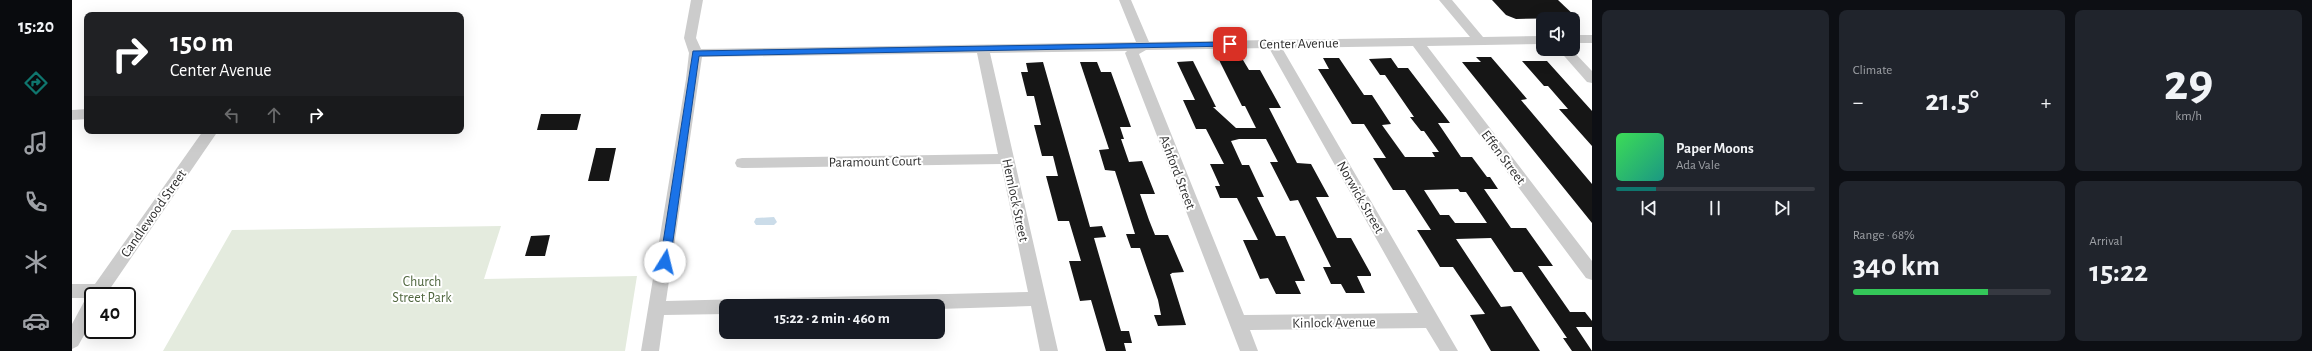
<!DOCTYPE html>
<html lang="en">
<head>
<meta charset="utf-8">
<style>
	:root { --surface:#171b24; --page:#20242c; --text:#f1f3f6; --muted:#9ea1a6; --line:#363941; --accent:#0f766e }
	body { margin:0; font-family:"Alegreya Sans",sans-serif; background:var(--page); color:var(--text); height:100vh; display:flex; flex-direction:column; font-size:15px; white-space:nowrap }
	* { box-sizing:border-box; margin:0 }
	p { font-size:13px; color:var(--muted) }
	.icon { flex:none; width:22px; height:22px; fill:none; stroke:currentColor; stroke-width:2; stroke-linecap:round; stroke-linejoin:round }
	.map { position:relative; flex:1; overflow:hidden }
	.drawer { display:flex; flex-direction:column; gap:10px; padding:10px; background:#0d0f14; width:720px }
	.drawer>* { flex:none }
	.hud { position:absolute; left:12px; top:12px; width:380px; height:122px; border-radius:8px; box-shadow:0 4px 16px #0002; background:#202124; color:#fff; overflow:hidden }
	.tools { position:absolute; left:1464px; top:12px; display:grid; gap:8px }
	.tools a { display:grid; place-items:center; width:44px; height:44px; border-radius:8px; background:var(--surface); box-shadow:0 4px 16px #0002; font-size:20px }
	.speed { position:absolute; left:12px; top:287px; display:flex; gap:8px; font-size:20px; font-weight:700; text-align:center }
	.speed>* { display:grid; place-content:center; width:52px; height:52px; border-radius:50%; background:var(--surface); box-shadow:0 4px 16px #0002; line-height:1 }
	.speed .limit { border:2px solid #111; border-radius:6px; background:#fff; color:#111 }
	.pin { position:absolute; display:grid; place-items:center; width:34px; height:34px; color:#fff; margin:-17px; border-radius:8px; box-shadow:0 2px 6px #0006 }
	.me { position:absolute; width:44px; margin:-22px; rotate:9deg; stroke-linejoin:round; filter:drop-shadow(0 0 3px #0008) }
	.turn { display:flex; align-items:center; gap:14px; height:84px; padding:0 20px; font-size:18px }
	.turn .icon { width:52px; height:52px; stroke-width:2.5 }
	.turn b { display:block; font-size:28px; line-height:34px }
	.lanes { display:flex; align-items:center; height:38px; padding:0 20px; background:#0003; justify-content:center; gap:20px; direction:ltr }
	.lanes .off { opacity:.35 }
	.big { font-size:30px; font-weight:600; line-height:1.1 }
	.drawer .widget { flex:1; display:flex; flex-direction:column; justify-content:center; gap:6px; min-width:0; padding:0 14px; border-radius:8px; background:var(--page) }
	.drawer .dial { align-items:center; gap:0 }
	.dial b { font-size:52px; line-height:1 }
	.song { display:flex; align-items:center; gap:12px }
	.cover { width:48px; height:48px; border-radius:6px; background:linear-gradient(135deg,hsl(130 70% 55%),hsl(170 70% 35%)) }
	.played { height:4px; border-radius:2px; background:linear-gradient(90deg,var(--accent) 20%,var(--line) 20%) }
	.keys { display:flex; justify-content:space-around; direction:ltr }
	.heat { display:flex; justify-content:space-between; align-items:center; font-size:22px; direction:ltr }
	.charge { height:6px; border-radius:3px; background:linear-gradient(90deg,#34c759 68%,var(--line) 0) }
	.drawer .tiles { flex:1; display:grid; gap:10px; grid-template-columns:repeat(3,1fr) }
	.widget:first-child { grid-row:span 2 }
	.trip { position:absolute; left:647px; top:299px; width:226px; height:40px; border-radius:8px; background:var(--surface); box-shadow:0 4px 16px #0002; font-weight:600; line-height:40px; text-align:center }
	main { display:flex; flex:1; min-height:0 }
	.dock { display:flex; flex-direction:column; width:72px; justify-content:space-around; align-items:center; background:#090b0e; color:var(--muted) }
	.dock .icon { width:28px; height:28px }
	.dock .active { color:var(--accent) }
	.dock b { font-size:18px; color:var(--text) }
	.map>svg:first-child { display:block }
	.green { fill:#e4ebde }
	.water { fill:#cbdce9 }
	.building { fill:#161616; fill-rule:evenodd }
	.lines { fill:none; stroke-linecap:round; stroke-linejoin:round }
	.minor { fill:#ccc; fill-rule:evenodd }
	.route { fill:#1a73e8; stroke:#114b97 }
	.labels { text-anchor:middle; stroke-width:4; stroke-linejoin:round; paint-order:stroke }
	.street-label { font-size:14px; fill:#2f2f2f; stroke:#fff }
	.park-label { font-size:14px; fill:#50673f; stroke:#fff }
</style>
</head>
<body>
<main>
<nav class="dock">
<b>15:20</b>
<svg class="icon active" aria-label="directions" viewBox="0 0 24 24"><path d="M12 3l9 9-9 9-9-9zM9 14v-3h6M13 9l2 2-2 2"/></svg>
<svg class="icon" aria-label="music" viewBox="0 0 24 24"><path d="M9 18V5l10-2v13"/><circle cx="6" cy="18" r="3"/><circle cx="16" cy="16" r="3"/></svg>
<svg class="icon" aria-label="phone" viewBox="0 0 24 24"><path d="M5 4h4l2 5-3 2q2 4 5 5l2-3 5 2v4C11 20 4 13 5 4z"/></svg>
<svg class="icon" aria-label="climate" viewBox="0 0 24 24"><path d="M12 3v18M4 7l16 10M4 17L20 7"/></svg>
<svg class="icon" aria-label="car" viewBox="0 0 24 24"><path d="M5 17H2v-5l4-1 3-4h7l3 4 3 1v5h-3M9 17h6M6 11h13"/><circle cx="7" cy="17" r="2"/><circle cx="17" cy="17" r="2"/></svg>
</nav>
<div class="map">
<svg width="1520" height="351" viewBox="0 0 1520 351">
	<rect width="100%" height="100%" fill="#fff"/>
	<path class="green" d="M429 226 412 279 565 276 553 351H91L160 230Z"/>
	<path class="water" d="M702 217 705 222 702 225H684L682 222 684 218Z"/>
	<g class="building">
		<path d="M1420 0H1486L1505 18 1444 19 1434 15Z"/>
		<path d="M1404 57H1419L1455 99 1449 100 1520 184V223L1390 62H1409Z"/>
		<path d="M1251 58H1267L1292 95H1300L1319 124 1310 125 1333 157H1363L1360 152H1367L1352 131H1349L1338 117H1342L1313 75H1308L1297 59 1319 58 1326 68H1336L1378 123H1366L1389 157H1400L1415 177H1418L1426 189H1412L1439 228H1454L1481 266H1466L1498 312H1513L1520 321V327H1504L1520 351H1500L1491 338H1495L1450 272H1442L1419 238 1384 239 1429 307 1439 306 1468 351H1419L1398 315 1413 314 1381 267H1368L1365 262 1345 230H1359L1333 190H1321L1301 158H1314L1292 124H1280L1246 69H1257ZM1386 189 1388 192H1394L1415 223H1383L1377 215H1368L1352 190Z"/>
		<path d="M1147 60H1171L1177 70H1188L1209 108H1197L1225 163 1239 164 1257 197H1244L1265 238H1279L1299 274V276H1285L1293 293H1274L1269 284H1259L1251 267H1259L1226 200 1218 201 1198 162H1206L1194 139H1167L1159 141 1170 165H1177L1192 197H1185L1204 236H1213L1233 281H1223L1229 294H1204L1196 278 1188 279 1171 240H1186L1165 198H1148L1143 186H1148L1138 164H1152L1134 129H1124L1111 100H1123L1105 62 1121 61 1144 107H1141L1164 128H1184L1173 106H1170Z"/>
		<path d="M1450 61H1475L1520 111V146L1487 109H1496L1476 86H1472Z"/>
		<path d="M971 62 1018 227 1030 226 1034 237 1022 238 1049 331H1057L1060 343H1052L1054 351H1034L1019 300 1008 301 997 261H1009L997 221H986L974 176H986L981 156H970L962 125H969L962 96H955L949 72H956L954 63Z"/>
		<path d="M1008 62H1025L1029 72H1039L1059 127H1048L1052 139H1049L1057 162 1070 161 1083 194H1068L1077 220 1083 235H1096L1112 272 1099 273 1100 274H1098L1114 325 1086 326 1082 315H1089L1086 300 1068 248H1059L1054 234H1063L1043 171 1033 170 1027 150 1037 149Z"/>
		<path d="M469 114H509L505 130H465Z"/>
		<path d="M524 148H544L537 181H516Z"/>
		<path d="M478 235 473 256H453L459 236Z"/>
	</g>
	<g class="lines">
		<g class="minor">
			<path d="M619 0H631L624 38 629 49 1064 42 1047 0H1059L1077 42 1398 37 1367 0H1380L1411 37 1471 36V44L1355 46 1520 261V280L1514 278 1341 46 1210 48 1386 351H1368L1354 328 1178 330 1186 351H1168L1053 53 1055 51 918 53 986 351H968L959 306 866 309V306H654V314L592 315 587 351H569L614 79 617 53 612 38ZM1197 48 1346 313 1172 315 1067 54 1074 50ZM905 53 926 154 670 158 665 159 663 163 665 167 670 168 929 164 956 292 594 301 630 57Z"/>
			<rect x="1501" y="35" width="19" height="8"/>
			<path d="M1486 49H1499L1520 71V83L1515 82Z"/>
			<path d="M15 109V119L0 120V110Z"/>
			<path d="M131 131H146L33 296H21V319L6 346 0 349V324L14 298H0V284H23Z"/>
		</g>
	</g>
	<path class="route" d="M1158 42 1161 43V46L627 56 598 262 593 266 588 262 621 51Z"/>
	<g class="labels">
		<g class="street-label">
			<text transform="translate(1227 43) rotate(-1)" y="5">Center Avenue</text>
			<text transform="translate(1432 157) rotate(53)" y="5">Effen Street</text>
			<text transform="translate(803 161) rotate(-1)" y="5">Paramount Court</text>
			<text transform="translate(1106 172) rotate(69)" y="5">Ashford Street</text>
			<text transform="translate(1289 197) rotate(60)" y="5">Norwick Street</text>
			<text transform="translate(944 200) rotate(78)" y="5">Hemlock Street</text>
			<text transform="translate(81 213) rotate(-55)" y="5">Candlewood Street</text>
			<text transform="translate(1262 322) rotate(-1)" y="5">Kinlock Avenue</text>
		</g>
		<g class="park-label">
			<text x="350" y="286">Church<tspan x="350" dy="16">Street Park</tspan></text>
		</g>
	</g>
</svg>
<div class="tools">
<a><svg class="icon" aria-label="sound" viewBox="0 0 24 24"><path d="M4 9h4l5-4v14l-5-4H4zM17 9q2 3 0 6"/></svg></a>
</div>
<div class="speed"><div class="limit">40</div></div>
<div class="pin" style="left:1158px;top:44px;background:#d93025"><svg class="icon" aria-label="arrive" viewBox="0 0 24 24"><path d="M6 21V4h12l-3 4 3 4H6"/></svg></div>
<svg class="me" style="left:593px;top:262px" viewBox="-20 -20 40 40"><circle r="19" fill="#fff"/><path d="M0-13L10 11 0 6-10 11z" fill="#1a73e8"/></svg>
<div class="trip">15:22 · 2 min · 460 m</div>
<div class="hud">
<div class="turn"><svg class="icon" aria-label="right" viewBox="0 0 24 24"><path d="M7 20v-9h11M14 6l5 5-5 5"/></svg><div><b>150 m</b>Center Avenue</div></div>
<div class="lanes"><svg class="icon off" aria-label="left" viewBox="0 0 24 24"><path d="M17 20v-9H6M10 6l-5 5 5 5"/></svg><svg class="icon off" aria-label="ahead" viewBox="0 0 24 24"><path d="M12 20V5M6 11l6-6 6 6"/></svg><svg class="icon" aria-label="right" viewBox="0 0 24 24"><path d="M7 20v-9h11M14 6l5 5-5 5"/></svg></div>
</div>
</div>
<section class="drawer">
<div class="tiles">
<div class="widget">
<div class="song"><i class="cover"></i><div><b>Paper Moons</b><p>Ada Vale</p></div></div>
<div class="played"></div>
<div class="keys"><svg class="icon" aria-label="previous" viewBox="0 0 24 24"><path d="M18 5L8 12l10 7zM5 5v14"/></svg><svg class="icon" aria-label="pause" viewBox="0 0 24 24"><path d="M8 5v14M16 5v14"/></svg><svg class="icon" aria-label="next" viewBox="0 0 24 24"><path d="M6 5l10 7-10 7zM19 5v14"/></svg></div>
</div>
<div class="widget"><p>Climate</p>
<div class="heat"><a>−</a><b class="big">21.5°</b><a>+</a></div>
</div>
<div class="widget dial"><b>29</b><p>km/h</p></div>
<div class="widget"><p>Range · 68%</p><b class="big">340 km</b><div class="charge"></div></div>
<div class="widget"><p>Arrival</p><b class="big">15:22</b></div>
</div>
</section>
</main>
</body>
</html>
